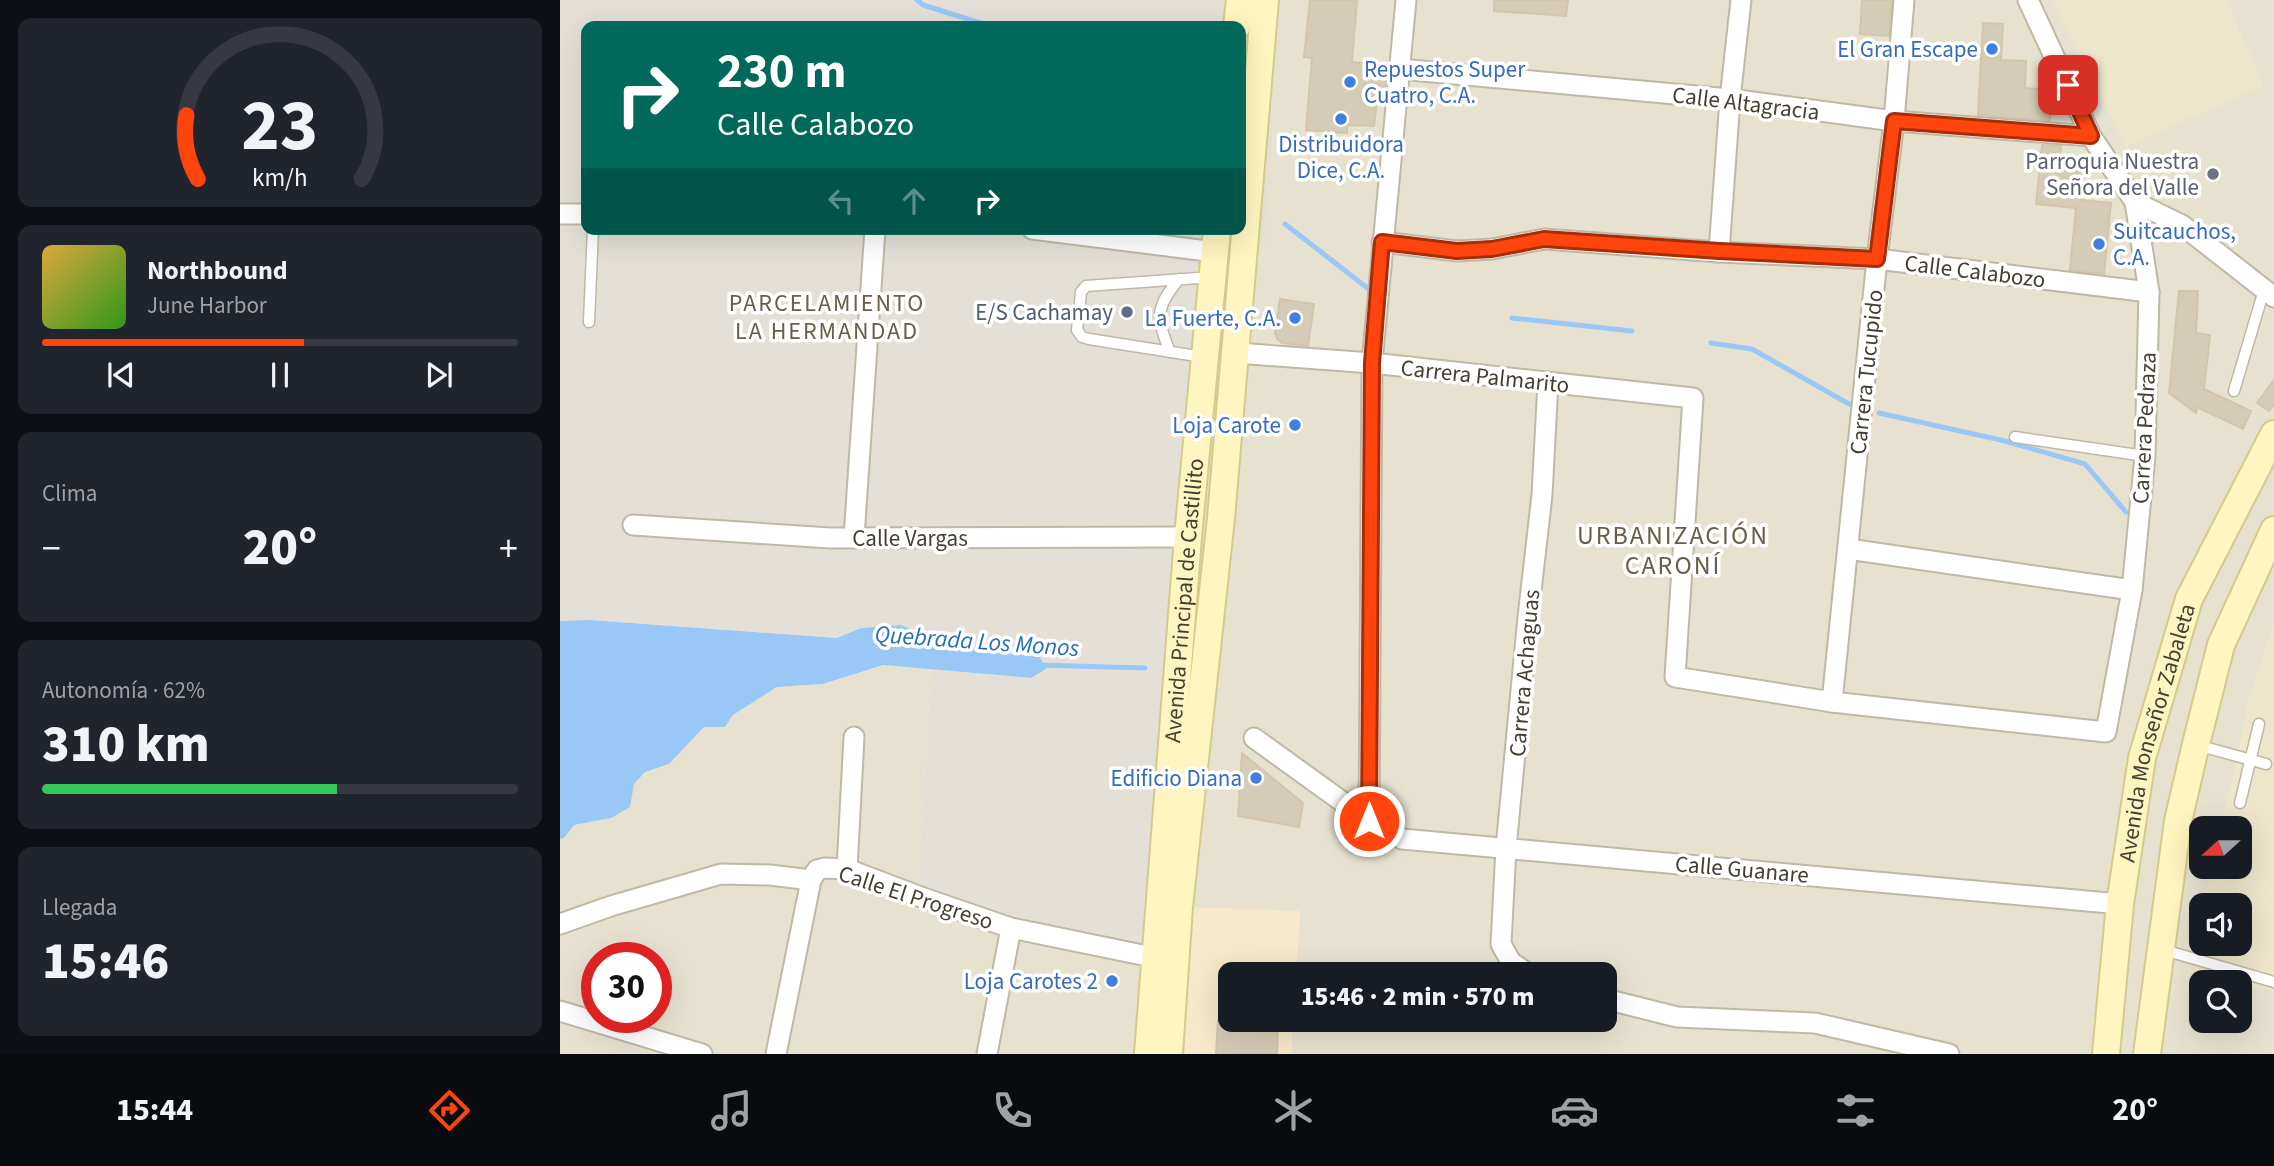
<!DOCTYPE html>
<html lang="es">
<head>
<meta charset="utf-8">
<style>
	:root { --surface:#171b24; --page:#20242c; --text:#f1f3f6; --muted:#9ea1a6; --line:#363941; --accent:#ff450d }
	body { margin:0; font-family:"Source Sans 3",sans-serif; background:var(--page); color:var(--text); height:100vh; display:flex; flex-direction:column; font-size:26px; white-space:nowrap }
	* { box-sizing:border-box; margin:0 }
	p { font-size:23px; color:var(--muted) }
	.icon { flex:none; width:38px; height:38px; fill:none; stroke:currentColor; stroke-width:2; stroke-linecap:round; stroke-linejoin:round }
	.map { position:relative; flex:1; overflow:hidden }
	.sheet { display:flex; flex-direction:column; gap:18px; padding:18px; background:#0d0f14; width:560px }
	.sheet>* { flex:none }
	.hud { position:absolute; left:21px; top:21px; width:665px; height:214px; border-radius:14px; box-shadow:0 7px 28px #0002; background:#00695c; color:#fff; overflow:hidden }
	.needle { width:46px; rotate:249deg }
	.fabs { position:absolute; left:1629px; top:816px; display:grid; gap:14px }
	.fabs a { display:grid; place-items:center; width:63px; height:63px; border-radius:14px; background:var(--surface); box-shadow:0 7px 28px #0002; font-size:35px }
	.speed { position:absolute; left:21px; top:942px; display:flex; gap:14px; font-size:35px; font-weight:700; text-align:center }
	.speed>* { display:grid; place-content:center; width:91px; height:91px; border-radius:50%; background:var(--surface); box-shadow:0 7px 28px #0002; line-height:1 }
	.speed .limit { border:10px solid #d22; background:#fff; color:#111 }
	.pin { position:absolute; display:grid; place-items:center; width:60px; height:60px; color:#fff; margin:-30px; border-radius:14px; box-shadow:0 4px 10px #0006 }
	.me { position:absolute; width:77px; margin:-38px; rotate:0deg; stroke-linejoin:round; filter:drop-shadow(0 0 5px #0008) }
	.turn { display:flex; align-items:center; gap:24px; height:147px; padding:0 21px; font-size:32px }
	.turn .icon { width:91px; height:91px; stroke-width:2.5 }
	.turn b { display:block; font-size:49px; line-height:60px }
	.lanes { display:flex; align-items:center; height:66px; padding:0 21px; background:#0003; justify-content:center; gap:35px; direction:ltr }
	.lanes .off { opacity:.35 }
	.big { font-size:52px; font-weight:800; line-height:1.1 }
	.sheet .tile { flex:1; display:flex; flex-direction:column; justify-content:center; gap:10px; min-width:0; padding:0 24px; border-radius:14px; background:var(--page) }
	.sheet .dial { align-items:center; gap:0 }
	.dial svg { height:182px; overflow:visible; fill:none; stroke:var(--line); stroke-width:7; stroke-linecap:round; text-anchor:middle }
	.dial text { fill:var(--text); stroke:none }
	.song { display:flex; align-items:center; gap:21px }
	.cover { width:84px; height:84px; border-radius:10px; background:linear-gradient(135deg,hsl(40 70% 55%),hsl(110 70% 35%)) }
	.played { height:7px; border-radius:4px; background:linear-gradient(90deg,var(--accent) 55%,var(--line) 55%) }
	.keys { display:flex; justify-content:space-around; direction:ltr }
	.heat { display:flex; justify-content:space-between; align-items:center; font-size:38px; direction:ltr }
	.charge { height:10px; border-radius:5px; background:linear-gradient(90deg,#34c759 62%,var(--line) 0) }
	.trip { position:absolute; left:658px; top:962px; width:399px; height:70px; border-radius:14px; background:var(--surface); box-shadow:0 7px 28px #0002; font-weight:800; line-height:70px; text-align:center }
	.tabs { display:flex; height:112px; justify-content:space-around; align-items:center; background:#090b0e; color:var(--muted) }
	.tabs .icon { width:49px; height:49px }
	.tabs .on { color:var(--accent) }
	.tabs b { font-size:32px; color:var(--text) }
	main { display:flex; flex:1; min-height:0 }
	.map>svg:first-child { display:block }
	.residential { fill:#e7e2d0; fill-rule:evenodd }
	.commercial { fill:#f7e8cb }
	.industrial { fill:#e4e0d8 }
	.education { fill:#ede6cb }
	.water { fill:#99c8f6 }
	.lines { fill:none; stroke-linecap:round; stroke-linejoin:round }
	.stream { stroke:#99c8f6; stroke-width:5 }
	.building { fill:#d5ccb7; stroke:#d1c5aa; stroke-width:2 }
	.lane-casing { stroke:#bfb8a5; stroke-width:13 }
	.street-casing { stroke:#bfb8a5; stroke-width:23 }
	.secondary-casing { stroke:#d6c98e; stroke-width:30 }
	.lane { stroke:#fff; stroke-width:10 }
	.street { stroke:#fff; stroke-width:19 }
	.secondary { stroke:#fff5c0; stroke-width:26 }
	.route-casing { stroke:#a62d08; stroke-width:18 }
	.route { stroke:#ff450d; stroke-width:12 }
	.shop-dot { fill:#3f7fe0; stroke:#fff; stroke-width:2.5 }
	.worship-dot { fill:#6b7280; stroke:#fff; stroke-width:2.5 }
	.service-dot { fill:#5c6f8a; stroke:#fff; stroke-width:2.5 }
	.labels { text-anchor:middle; stroke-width:7; stroke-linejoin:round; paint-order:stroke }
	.shop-label { font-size:23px; fill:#366cbe; stroke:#fff; text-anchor:end }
	.street-label { font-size:23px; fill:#453f32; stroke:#fff }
	.worship-label { font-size:23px; fill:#5b616d; stroke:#fff; text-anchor:end }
	.service-label { font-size:23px; fill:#4e5e75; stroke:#fff; text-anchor:end }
	.neighbourhood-label { font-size:24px; letter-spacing:2px; fill:#685e49; stroke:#fff }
	.water-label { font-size:24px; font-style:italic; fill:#246eb8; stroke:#fff }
	.quarter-label { font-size:26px; letter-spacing:2px; fill:#685e49; stroke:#fff }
</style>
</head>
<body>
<main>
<section class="sheet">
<div class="tile dial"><svg viewBox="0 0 100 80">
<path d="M14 69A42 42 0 1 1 86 69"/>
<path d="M14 69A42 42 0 0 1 9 41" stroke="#ff450d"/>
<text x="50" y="56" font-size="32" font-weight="700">23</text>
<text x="50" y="72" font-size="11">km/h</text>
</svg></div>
<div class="tile">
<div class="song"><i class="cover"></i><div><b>Northbound</b><p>June Harbor</p></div></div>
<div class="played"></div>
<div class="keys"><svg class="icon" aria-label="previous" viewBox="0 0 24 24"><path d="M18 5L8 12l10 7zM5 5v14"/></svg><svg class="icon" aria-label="pause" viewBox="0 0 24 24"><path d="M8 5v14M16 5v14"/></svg><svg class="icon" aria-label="next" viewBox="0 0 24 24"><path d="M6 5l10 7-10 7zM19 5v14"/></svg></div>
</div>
<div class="tile"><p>Clima</p>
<div class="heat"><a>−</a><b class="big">20°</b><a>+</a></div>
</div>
<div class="tile"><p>Autonomía · 62%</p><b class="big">310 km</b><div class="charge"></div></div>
<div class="tile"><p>Llegada</p><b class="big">15:46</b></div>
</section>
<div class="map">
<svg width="1714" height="1054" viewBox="0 0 1714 1054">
	<rect width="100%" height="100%" fill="#f3efe2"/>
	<path class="residential" d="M682 0H1714V1054H731L733 1020H1045V975H736L740 912 620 907 609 1054H0V839L4 838 14 825 51 818 74 784 85 772 109 764 144 727H165L173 715 217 687 263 684 323 665 371 669 357 895 455 927 660 229H681ZM1642 828H1680V866H1642ZM1642 905H1680V943H1642ZM37 957H96V1017H37ZM1642 982H1680V1020H1642Z"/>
	<path class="commercial" d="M619 907 740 911 736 975H670V1020H733L731 1054H609Z"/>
	<path class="industrial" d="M0 0H682L680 26H26V229H660L597 956 357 895 371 669 471 678 480 657 400 649 341 625 301 628 277 638 30 620 0 621Z"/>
	<g class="education">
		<path d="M1493 0H1666L1704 86 1566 146Z"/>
		<path d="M1714 621V991L1628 971 1641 913 1642 943H1680V905H1643L1652 866H1680V828H1661L1688 703Z"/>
	</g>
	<path class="water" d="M30 620 277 638 301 628 341 625 400 649 480 657 486 669 471 678 323 665 263 684 217 687 173 715 165 727H144L109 764 85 772 74 784 70 807 51 818 14 825 4 838 0 839V621Z"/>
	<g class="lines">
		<g class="stream">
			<path d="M357 0 363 5 430 26"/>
			<path d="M725 224 810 290"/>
			<path d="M952 318 1072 331"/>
			<path d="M1151 343 1192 349 1289 404"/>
			<path d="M1319 413 1445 441 1525 464 1566 512"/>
			<path d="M477 665 585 668"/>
		</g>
	</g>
	<g class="building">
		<path d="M750 0H797L792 62 828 66 824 100H817L814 126 787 125V133L746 130 752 58 744 57Z"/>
		<path d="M934 0H1008L1006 16 934 11Z"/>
		<path d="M1302 0H1332L1329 36 1300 34Z"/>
		<path d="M1423 23 1443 24 1441 60 1466 61 1465 88 1492 90 1490 121 1418 115Z"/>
		<path d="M1482 145 1501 146 1499 169 1524 172 1521 200 1551 203 1544 274 1510 270 1516 208 1476 204Z"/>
		<path d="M1619 291H1638L1636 333 1650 335 1644 389 1691 411 1683 429 1637 407 1636 413 1609 393Z"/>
		<path d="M720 299 754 304 748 346 722 343 717 339 715 332Z"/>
		<path d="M1714 380V404L1709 411 1697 403Z"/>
		<path d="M682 753 743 803 739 827 678 816Z"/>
		<path d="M658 1020H718L717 1054H656Z"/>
	</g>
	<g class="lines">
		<g class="lane-casing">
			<g id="lane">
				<path d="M29 322 33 229"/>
				<path d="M610 352C596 317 595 308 619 279"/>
				<path d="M643 357 529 339 522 337 517 330 521 292 526 286 652 277"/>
				<path d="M1674 391 1704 290"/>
				<path d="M1455 437 1585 456"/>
				<path d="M1637 745 1706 764"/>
				<path d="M1680 803 1699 724"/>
				<path d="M1604 950 1714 982"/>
			</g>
		</g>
		<g class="street-casing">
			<g id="street">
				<path d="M840 69 1170 99 1334 121 1531 136"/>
				<path d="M1575 202 1622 225 1714 297"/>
				<path d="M0 214H26"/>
				<path d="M472 229 655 252"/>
				<path d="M822 242 897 251 932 249 984 239 1159 252 1317 259 1589 292"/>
				<path d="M1159 252 1170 99 1181 0"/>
				<path d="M676 353 812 363 1133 398 1115 677 1272 702 1546 732 1572 590 1585 456 1589 292 1575 202 1531 136 1468 0"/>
				<path d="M73 525 270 538 628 537"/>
				<path d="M294 537 315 229"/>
				<path d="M1288 549 1572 590"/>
				<path d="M1272 702 1317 259 1334 121 1344 0"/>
				<path d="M694 738 809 821 842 839 1560 904"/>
				<path d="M809 821 812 363 846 0"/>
				<path d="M287 869 294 737"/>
				<path d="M0 924 51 906 161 874 210 875 251 880 257 870 265 868 287 869 358 896 451 928 597 958"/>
				<path d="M970 975 951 962 941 944 946 848 968 617 982 495 988 382"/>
				<path d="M1045 999 1117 1017 1255 1023 1389 1054"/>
				<path d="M0 1011 142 1054"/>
				<path d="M216 1054 251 880"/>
				<path d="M427 1054 451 928"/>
			</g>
		</g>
		<g class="secondary-casing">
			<g id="secondary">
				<path d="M677 26 680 0"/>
				<path id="s1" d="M588 1054 628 537 657 229"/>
				<path d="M609 1054 619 907 661 518 705 0"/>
				<path id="s2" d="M1546 1054 1560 904 1582 758 1629 599 1714 434"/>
				<path d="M1587 1054 1618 821 1636 744 1661 645 1714 530"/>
			</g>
		</g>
		<use href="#lane" class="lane"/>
		<use href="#street" class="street"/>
		<use href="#secondary" class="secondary"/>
	</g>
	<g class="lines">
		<g class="route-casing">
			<path id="route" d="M809 821 812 363 822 242 897 251 932 249 984 239 1159 251 1317 259 1334 121 1531 136 1508 85"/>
		</g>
		<use href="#route" class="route"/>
	</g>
	<g class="shop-dot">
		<circle cx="1432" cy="49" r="7"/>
		<circle cx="790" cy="82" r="7"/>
		<circle cx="781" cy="119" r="7"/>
		<circle cx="1539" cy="244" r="7"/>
		<circle cx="735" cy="318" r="7"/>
		<circle cx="735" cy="425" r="7"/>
		<circle cx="696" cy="778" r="7"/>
		<circle cx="552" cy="981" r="7"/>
	</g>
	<circle class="worship-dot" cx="1653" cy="174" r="7"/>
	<circle class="service-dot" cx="567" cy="312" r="7"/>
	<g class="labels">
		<g class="shop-label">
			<text x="1418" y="57">El Gran Escape</text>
			<text x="804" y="77" text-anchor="start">Repuestos Super<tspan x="804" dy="26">Cuatro, C.A.</tspan></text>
			<text x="781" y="152" text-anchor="middle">Distribuidora<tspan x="781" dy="26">Dice, C.A.</tspan></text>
			<text x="1553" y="239" text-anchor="start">Suitcauchos,<tspan x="1553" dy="26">C.A.</tspan></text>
			<text x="721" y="326">La Fuerte, C.A.</text>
			<text x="721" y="433">Loja Carote</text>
			<text x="682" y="786">Edificio Diana</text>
			<text x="538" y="989">Loja Carotes 2</text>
		</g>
		<g class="street-label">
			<text transform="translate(1186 103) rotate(7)" y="8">Calle Altagracia</text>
			<text transform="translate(1415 271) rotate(7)" y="8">Calle Calabozo</text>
			<text transform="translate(1306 372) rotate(-84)" y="8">Carrera Tucupido</text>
			<text transform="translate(925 376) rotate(6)" y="8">Carrera Palmarito</text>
			<text transform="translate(1584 428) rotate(-87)" y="8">Carrera Pedraza</text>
			<text x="350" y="546">Calle Vargas</text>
			<text dy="8" stroke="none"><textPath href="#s1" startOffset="455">Avenida Principal de Castillito</textPath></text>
			<text transform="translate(964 673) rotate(-85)" y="8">Carrera Achaguas</text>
			<text dy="8" stroke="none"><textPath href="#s2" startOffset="326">Avenida Monseñor Zabaleta</textPath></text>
			<text transform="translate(1182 869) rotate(5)" y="8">Calle Guanare</text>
			<text transform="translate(356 897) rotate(18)" y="8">Calle El Progreso</text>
		</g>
		<g class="worship-label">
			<text x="1639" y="169">Parroquia Nuestra<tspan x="1639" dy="26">Señora del Valle</tspan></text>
		</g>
		<g class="service-label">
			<text x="553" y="320">E/S Cachamay</text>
		</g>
		<g class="neighbourhood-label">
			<text x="267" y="311">PARCELAMIENTO<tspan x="267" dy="28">LA HERMANDAD</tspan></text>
		</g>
		<g class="water-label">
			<text transform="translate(417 641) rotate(4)" y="8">Quebrada Los Monos</text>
		</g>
		<g class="quarter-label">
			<text x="1113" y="544">URBANIZACIÓN<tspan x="1113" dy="30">CARONÍ</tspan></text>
		</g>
	</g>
</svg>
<div class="fabs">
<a><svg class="needle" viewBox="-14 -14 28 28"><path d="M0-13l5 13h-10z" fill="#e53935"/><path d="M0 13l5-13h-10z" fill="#9ea1a6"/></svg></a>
<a><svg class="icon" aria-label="sound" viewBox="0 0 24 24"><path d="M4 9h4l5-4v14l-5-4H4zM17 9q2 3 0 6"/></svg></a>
<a><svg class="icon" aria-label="search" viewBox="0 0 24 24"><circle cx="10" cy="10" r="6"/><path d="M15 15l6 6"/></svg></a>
</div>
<div class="speed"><div class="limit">30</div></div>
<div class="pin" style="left:1508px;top:85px;background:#d93025"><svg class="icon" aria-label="arrive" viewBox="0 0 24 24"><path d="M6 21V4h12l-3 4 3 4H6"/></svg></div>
<svg class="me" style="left:809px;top:821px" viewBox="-20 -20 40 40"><circle r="17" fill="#ff450d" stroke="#fff" stroke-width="3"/><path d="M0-11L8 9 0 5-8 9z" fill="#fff"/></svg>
<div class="trip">15:46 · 2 min · 570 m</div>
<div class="hud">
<div class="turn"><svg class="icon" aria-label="right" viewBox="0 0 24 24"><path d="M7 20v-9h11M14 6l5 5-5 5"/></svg><div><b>230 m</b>Calle Calabozo</div></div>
<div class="lanes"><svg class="icon off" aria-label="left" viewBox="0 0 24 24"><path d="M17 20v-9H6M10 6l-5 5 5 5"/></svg><svg class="icon off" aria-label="ahead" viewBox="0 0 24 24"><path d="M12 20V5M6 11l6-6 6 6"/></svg><svg class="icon" aria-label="right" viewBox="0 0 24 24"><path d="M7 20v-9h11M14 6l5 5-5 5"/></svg></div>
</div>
</div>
</main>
<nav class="tabs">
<b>15:44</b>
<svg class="icon on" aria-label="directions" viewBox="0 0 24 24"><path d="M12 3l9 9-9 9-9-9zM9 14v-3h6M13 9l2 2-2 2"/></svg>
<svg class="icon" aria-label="music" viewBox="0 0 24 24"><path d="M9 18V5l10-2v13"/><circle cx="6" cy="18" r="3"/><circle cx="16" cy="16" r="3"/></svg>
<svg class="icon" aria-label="phone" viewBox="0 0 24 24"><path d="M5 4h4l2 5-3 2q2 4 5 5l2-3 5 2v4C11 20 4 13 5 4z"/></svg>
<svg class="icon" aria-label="climate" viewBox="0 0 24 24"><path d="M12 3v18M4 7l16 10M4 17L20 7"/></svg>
<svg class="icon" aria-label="car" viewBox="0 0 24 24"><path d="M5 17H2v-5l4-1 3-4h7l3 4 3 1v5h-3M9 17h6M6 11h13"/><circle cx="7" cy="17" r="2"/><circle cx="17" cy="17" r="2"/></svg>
<svg class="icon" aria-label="filters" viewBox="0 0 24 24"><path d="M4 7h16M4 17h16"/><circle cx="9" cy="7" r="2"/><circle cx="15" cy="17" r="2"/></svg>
<b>20°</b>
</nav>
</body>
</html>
